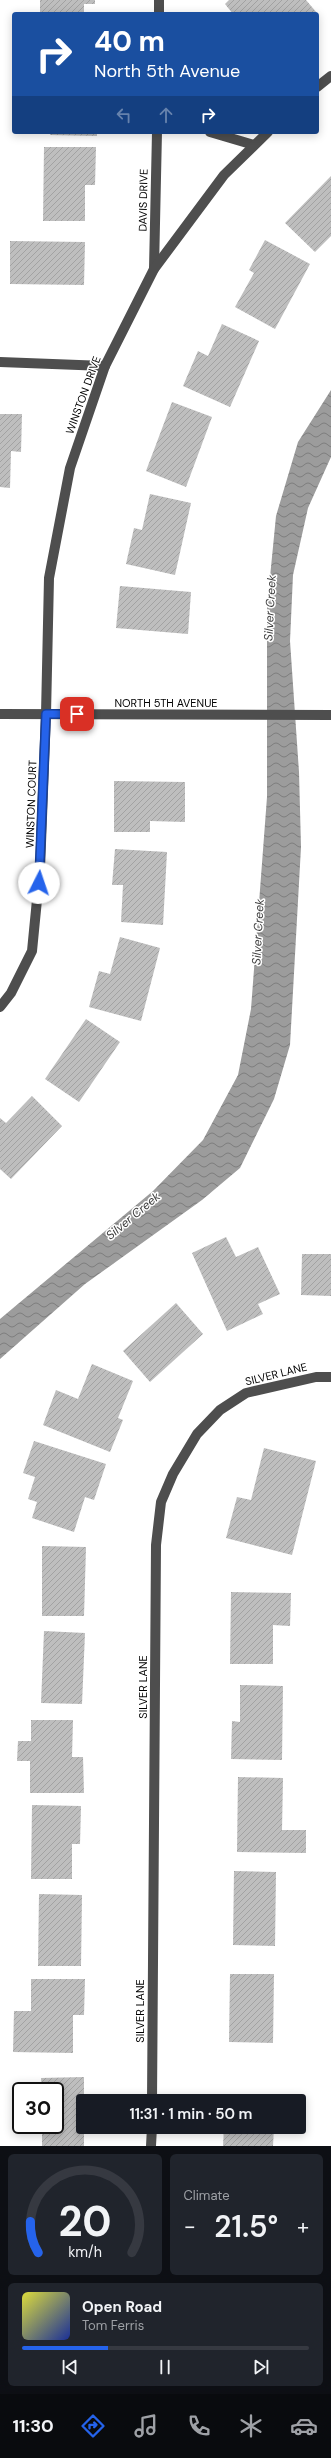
<!DOCTYPE html>
<html lang="en">
<head>
<meta charset="utf-8">
<style>
	:root { --surface:#171b24; --page:#20242c; --text:#f1f3f6; --muted:#9ea1a6; --line:#363941; --accent:#2563eb }
	body { margin:0; font-family:"DM Sans",sans-serif; background:var(--page); color:var(--text); height:100vh; display:flex; flex-direction:column; font-size:15px; white-space:nowrap }
	* { box-sizing:border-box; margin:0 }
	p { font-size:13px; color:var(--muted) }
	.icon { flex:none; width:22px; height:22px; fill:none; stroke:currentColor; stroke-width:2; stroke-linecap:round; stroke-linejoin:round }
	.map { position:relative; height:2146px; overflow:hidden }
	.sheet { display:flex; flex-direction:column; gap:8px; padding:8px; background:#0d0f14; flex:1 }
	.sheet>* { flex:none }
	.guide { position:absolute; left:12px; top:12px; width:307px; height:122px; border-radius:4px; box-shadow:0 2px 10px #0003; background:#1a4fa0; color:#fff; overflow:hidden }
	.speed { position:absolute; left:12px; top:2082px; display:flex; gap:8px; font-size:20px; font-weight:700; text-align:center }
	.speed>* { display:grid; place-content:center; width:52px; height:52px; border-radius:50%; background:var(--surface); box-shadow:0 2px 10px #0003; line-height:1 }
	.speed .limit { border:2px solid #111; border-radius:6px; background:#fff; color:#111 }
	.pin { position:absolute; display:grid; place-items:center; width:34px; height:34px; color:#fff; margin:-17px; border-radius:8px; box-shadow:0 2px 6px #0006 }
	.me { position:absolute; width:44px; margin:-22px; rotate:4deg; stroke-linejoin:round; filter:drop-shadow(0 0 3px #0008) }
	.turn { display:flex; align-items:center; gap:14px; height:84px; padding:0 16px; font-size:18px }
	.turn .icon { width:52px; height:52px; stroke-width:2.5 }
	.turn b { display:block; font-size:28px; line-height:34px }
	.lanes { display:flex; align-items:center; height:38px; padding:0 16px; background:#0003; justify-content:center; gap:20px; direction:ltr }
	.lanes .off { opacity:.35 }
	.big { font-size:30px; font-weight:600; line-height:1.1 }
	.sheet .tile { flex:1; display:flex; flex-direction:column; justify-content:center; gap:6px; min-width:0; padding:0 14px; border-radius:6px; background:var(--page) }
	.sheet .dial { align-items:center; gap:0 }
	.dial svg { height:104px; overflow:visible; fill:none; stroke:var(--line); stroke-width:7; stroke-linecap:round; text-anchor:middle }
	.dial text { fill:var(--text); stroke:none }
	.song { display:flex; align-items:center; gap:12px }
	.cover { width:48px; height:48px; border-radius:6px; background:linear-gradient(135deg,hsl(60 70% 55%),hsl(230 70% 35%)) }
	.played { height:4px; border-radius:2px; background:linear-gradient(90deg,var(--accent) 30%,var(--line) 30%) }
	.keys { display:flex; justify-content:space-around; direction:ltr }
	.heat { display:flex; justify-content:space-between; align-items:center; font-size:22px; direction:ltr }
	.sheet .tiles { flex:1; display:grid; gap:8px; grid-template-columns:1fr 1fr }
	.tile:last-child { grid-column:span 2 }
	.trip { position:absolute; left:76px; top:2094px; width:230px; height:40px; border-radius:4px; background:var(--surface); box-shadow:0 2px 10px #0003; font-weight:600; line-height:40px; text-align:center }
	.dock { display:flex; height:64px; justify-content:space-around; align-items:center; background:#090b0e; color:var(--muted) }
	.dock .icon { width:28px; height:28px }
	.dock .on { color:var(--accent) }
	.dock b { font-size:18px; color:var(--text) }
	.map>svg:first-child { display:block }
	.water { fill:url(#water-waves) }
	.building { fill:url(#building-hatch) }
	.lines { fill:none; stroke-linecap:round; stroke-linejoin:round }
	.minor { stroke:#4e4e4e; stroke-width:10 }
	.route-casing { stroke:#184099; stroke-width:10 }
	.route { stroke:#2563eb; stroke-width:7 }
	.labels { text-anchor:middle; stroke-width:3; stroke-linejoin:round; paint-order:stroke }
	.street-label { font-size:11px; fill:#000; stroke:#fff }
	.water-label { font-size:12px; font-style:italic; fill:#3d3d3d; stroke:#fff }
</style>
</head>
<body>
<div class="map">
<svg width="331" height="2146" viewBox="0 0 331 2146">
	<defs>
		<pattern id="water-waves" width="16" height="10" patternUnits="userSpaceOnUse"><rect width="16" height="10" fill="#9c9c9c"/><path d="M0 5q4-4 8 0t8 0" fill="none" stroke="#7d7d7d"/></pattern>
		<pattern id="building-hatch" width="6" height="6" patternUnits="userSpaceOnUse"><rect width="6" height="6" fill="#bebebe"/><path d="M-1 1l2-2M0 6l6-6M5 7l2-2" fill="none" stroke="#a2a2a2"/></pattern>
	</defs>
	<rect width="100%" height="100%" fill="#fff"/>
	<path class="water" d="M331 390V457L308 508 293 575 290 641 299 772 301 847 290 1045 274 1099 240 1168 202 1200 85 1284 0 1359V1319L153 1191 203 1140 238 1075 251 1009 267 797V608L276 516 298 442Z"/>
	<g class="building">
		<path d="M40 0H95V4H84V14H40Z"/>
		<path d="M229 0H306L317 13 233 14 225 4Z"/>
		<path d="M51 132H97V136L50 135Z"/>
		<path d="M44 147H96L95 185H85V221H43Z"/>
		<path d="M331 176V236L315 252 285 223Z"/>
		<path d="M265 240 310 264 275 329 235 307 254 273 249 270Z"/>
		<path d="M10 241 85 242 84 285 10 284Z"/>
		<path d="M222 324 259 341 230 407 183 386 198 351 208 356Z"/>
		<path d="M172 402 212 417 186 487 146 471Z"/>
		<path d="M0 414H22L21 452 11 451 10 488 0 487Z"/>
		<path d="M150 494 191 503 175 575 126 564 134 528 142 530Z"/>
		<path d="M120 586 191 592 188 634 116 628Z"/>
		<path d="M114 781 185 782V822L150 821V832H114Z"/>
		<path d="M115 849 167 852 163 925 121 922 123 885H112Z"/>
		<path d="M120 937 160 948 141 1021 89 1007 99 971 110 974Z"/>
		<path d="M86 1019 120 1042 79 1102 45 1079Z"/>
		<path d="M32 1096 62 1126 11 1179 0 1169V1118L6 1123Z"/>
		<path d="M226 1237 236 1257 258 1247 280 1294 258 1304 263 1314 227 1331 192 1253Z"/>
		<path d="M302 1254H331V1296L301 1295Z"/>
		<path d="M176 1303 203 1334 150 1382 123 1351Z"/>
		<path d="M92 1364 133 1381 118 1418 123 1420 110 1452 43 1425 56 1390 78 1399Z"/>
		<path d="M34 1441 106 1464 94 1500 85 1497 74 1532 32 1518 37 1502 28 1499 35 1477 23 1473Z"/>
		<path d="M264 1448 316 1461 292 1555 226 1538 237 1497 251 1500Z"/>
		<path d="M42 1546 86 1547 84 1616H42Z"/>
		<path d="M231 1592 291 1593 290 1626 273 1625V1664H230Z"/>
		<path d="M44 1631 85 1633 82 1704 41 1703Z"/>
		<path d="M240 1685 283 1686 282 1760 231 1759 232 1721 240 1722Z"/>
		<path d="M31 1720H73L72 1757H83L84 1793H30V1761H17L18 1741H31Z"/>
		<path d="M238 1777 283 1778 282 1830H306V1853L237 1852Z"/>
		<path d="M32 1805 81 1806 80 1844H72V1879H31Z"/>
		<path d="M234 1871 276 1872 275 1946 233 1945Z"/>
		<path d="M39 1894 82 1895 81 1966H38Z"/>
		<path d="M230 1974H274L273 2043 229 2042Z"/>
		<path d="M31 1979H85L84 2015H73V2053L13 2052 14 2011H31Z"/>
		<path d="M84 2077V2146H42V2125H55V2091H42L41 2078Z"/>
		<path d="M226 2098 271 2100V2101H226Z"/>
		<path d="M224 2127H274L273 2146H223Z"/>
	</g>
	<g class="lines">
		<g class="minor">
			<path d="M159 14V0"/>
			<path d="M317 87 331 76"/>
			<path d="M210 132 254 145"/>
			<path d="M154 269 157 132"/>
			<path d="M0 362 105 366"/>
			<path d="M0 714 331 715"/>
			<path d="M0 1007 11 993 32 951 40 869 46 714 49 578 70 468 105 366 154 269 224 175 268 132"/>
			<path d="M152 2101 156 1545 161 1502 173 1474 197 1434 220 1410 246 1393 316 1377H331"/>
			<path d="M151 2146 152 2127"/>
		</g>
	</g>
	<g class="lines">
		<g class="route-casing">
			<path id="route" d="M39 883 46 714H77"/>
		</g>
		<use href="#route" class="route"/>
	</g>
	<g class="labels">
		<g class="street-label">
			<text transform="translate(143 200) rotate(-89)" y="4">DAVIS DRIVE</text>
			<text transform="translate(83 395) rotate(-70)" y="4">WINSTON DRIVE</text>
			<text x="166" y="707">NORTH 5TH AVENUE</text>
			<text transform="translate(31 804) rotate(-88)" y="4">WINSTON COURT</text>
			<text transform="translate(276 1374) rotate(-14)" y="4">SILVER LANE</text>
			<text transform="translate(143 1687) rotate(-90)" y="4">SILVER LANE</text>
			<text transform="translate(140 2011) rotate(-90)" y="4">SILVER LANE</text>
		</g>
		<g class="water-label">
			<text transform="translate(270 608) rotate(-87)" y="4">Silver Creek</text>
			<text transform="translate(258 932) rotate(-87)" y="4">Silver Creek</text>
			<text transform="translate(133 1216) rotate(-40)" y="4">Silver Creek</text>
		</g>
	</g>
</svg>
<div class="speed"><div class="limit">30</div></div>
<div class="pin" style="left:77px;top:714px;background:#d93025"><svg class="icon" aria-label="arrive" viewBox="0 0 24 24"><path d="M6 21V4h12l-3 4 3 4H6"/></svg></div>
<svg class="me" style="left:39px;top:883px" viewBox="-20 -20 40 40"><circle r="19" fill="#fff"/><path d="M0-13L10 11 0 6-10 11z" fill="#2563eb"/></svg>
<div class="trip">11:31 · 1 min · 50 m</div>
<div class="guide">
<div class="turn"><svg class="icon" aria-label="right" viewBox="0 0 24 24"><path d="M7 20v-9h11M14 6l5 5-5 5"/></svg><div><b>40 m</b>North 5th Avenue</div></div>
<div class="lanes"><svg class="icon off" aria-label="left" viewBox="0 0 24 24"><path d="M17 20v-9H6M10 6l-5 5 5 5"/></svg><svg class="icon off" aria-label="ahead" viewBox="0 0 24 24"><path d="M12 20V5M6 11l6-6 6 6"/></svg><svg class="icon" aria-label="right" viewBox="0 0 24 24"><path d="M7 20v-9h11M14 6l5 5-5 5"/></svg></div>
</div>
</div>
<section class="sheet">
<div class="tiles">
<div class="tile dial"><svg viewBox="0 0 100 80">
<path d="M14 69A42 42 0 1 1 86 69"/>
<path d="M14 69A42 42 0 0 1 8 45" stroke="#2563eb"/>
<text x="50" y="56" font-size="32" font-weight="700">20</text>
<text x="50" y="72" font-size="11">km/h</text>
</svg></div>
<div class="tile"><p>Climate</p>
<div class="heat"><a>−</a><b class="big">21.5°</b><a>+</a></div>
</div>
<div class="tile">
<div class="song"><i class="cover"></i><div><b>Open Road</b><p>Tom Ferris</p></div></div>
<div class="played"></div>
<div class="keys"><svg class="icon" aria-label="previous" viewBox="0 0 24 24"><path d="M18 5L8 12l10 7zM5 5v14"/></svg><svg class="icon" aria-label="pause" viewBox="0 0 24 24"><path d="M8 5v14M16 5v14"/></svg><svg class="icon" aria-label="next" viewBox="0 0 24 24"><path d="M6 5l10 7-10 7zM19 5v14"/></svg></div>
</div>
</div>
</section>
<nav class="dock">
<b>11:30</b>
<svg class="icon on" aria-label="directions" viewBox="0 0 24 24"><path d="M12 3l9 9-9 9-9-9zM9 14v-3h6M13 9l2 2-2 2"/></svg>
<svg class="icon" aria-label="music" viewBox="0 0 24 24"><path d="M9 18V5l10-2v13"/><circle cx="6" cy="18" r="3"/><circle cx="16" cy="16" r="3"/></svg>
<svg class="icon" aria-label="phone" viewBox="0 0 24 24"><path d="M5 4h4l2 5-3 2q2 4 5 5l2-3 5 2v4C11 20 4 13 5 4z"/></svg>
<svg class="icon" aria-label="climate" viewBox="0 0 24 24"><path d="M12 3v18M4 7l16 10M4 17L20 7"/></svg>
<svg class="icon" aria-label="car" viewBox="0 0 24 24"><path d="M5 17H2v-5l4-1 3-4h7l3 4 3 1v5h-3M9 17h6M6 11h13"/><circle cx="7" cy="17" r="2"/><circle cx="17" cy="17" r="2"/></svg>
</nav>
</body>
</html>
